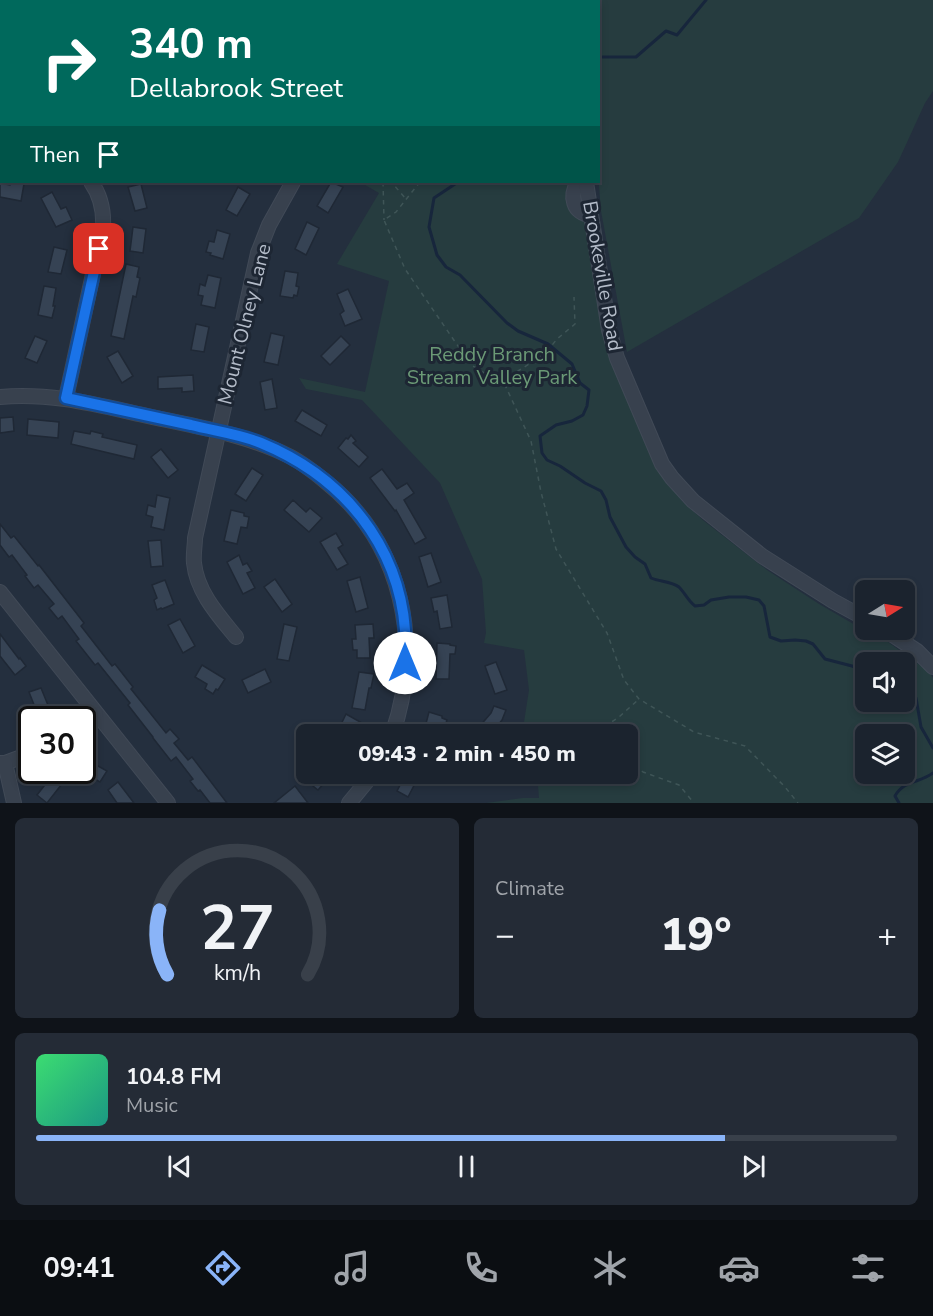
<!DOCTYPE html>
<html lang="en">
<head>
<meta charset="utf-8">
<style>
	:root { --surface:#1b232e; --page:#242b36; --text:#f1f3f6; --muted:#a0a4aa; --line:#39404a; --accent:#8ab4f8 }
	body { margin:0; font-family:"Nunito Sans",sans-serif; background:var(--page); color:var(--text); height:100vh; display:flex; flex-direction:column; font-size:22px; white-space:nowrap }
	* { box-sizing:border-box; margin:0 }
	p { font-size:20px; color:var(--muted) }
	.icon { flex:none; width:33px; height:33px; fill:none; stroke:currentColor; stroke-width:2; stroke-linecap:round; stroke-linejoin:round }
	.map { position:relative; height:803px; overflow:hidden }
	.sheet { display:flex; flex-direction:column; gap:15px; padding:15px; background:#0f1319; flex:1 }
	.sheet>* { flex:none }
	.hud { position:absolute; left:0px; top:0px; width:600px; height:183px; box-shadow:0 3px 9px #0003,0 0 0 2px var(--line); background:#00695c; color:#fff; overflow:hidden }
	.needle { width:39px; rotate:79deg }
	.tools { position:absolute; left:855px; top:580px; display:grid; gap:12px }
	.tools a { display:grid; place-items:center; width:60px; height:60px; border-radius:9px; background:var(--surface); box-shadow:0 3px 9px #0003,0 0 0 2px var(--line); font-size:30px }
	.speed { position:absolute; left:18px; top:706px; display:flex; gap:12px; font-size:30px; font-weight:700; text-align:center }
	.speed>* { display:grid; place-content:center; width:78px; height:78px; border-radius:50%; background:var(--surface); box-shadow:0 3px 9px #0003,0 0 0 2px var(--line); line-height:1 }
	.speed .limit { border:3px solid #111; border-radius:9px; background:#fff; color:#111 }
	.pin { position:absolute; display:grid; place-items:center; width:51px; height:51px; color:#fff; margin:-26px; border-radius:12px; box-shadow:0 3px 9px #0006 }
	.me { position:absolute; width:66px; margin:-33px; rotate:0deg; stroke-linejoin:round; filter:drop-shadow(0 0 4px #0008) }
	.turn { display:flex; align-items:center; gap:21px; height:126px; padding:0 30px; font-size:27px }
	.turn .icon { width:78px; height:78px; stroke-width:2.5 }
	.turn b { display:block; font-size:42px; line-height:51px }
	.then { display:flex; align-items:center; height:57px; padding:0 30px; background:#0003; gap:12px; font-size:22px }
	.big { font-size:45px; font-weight:800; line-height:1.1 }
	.sheet .card { flex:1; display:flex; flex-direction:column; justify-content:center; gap:9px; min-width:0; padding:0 21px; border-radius:9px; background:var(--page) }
	.sheet .dial { align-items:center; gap:0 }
	.dial svg { height:156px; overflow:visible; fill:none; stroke:var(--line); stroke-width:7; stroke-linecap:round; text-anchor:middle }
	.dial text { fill:var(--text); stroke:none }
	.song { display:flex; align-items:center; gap:18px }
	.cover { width:72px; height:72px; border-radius:9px; background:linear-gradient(135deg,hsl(140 70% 55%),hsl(170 70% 35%)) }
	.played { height:6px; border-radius:3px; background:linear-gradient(90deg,var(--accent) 80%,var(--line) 80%) }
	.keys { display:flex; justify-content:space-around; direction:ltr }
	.heat { display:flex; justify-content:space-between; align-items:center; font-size:33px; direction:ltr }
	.sheet .tiles { flex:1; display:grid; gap:15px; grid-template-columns:1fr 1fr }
	.card:last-child { grid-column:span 2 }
	.trip { position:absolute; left:296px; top:724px; width:342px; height:60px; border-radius:9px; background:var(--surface); box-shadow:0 3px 9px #0003,0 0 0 2px var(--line); font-weight:800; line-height:60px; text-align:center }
	.menu { display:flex; height:96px; justify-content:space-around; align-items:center; background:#0b0e12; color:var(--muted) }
	.menu .icon { width:42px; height:42px }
	.menu .active { color:var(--accent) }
	.menu b { font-size:27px; color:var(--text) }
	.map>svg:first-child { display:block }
	.green { fill:#263c3f; fill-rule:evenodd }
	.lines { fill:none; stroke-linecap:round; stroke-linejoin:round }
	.stream { stroke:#17263c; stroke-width:3 }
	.building { fill:#364354; stroke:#1f2835; stroke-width:1.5 }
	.minor-casing { stroke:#414a57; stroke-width:16 }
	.path { stroke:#3f5557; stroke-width:1.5; stroke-dasharray:4.5 4.5; stroke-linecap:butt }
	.minor { stroke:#38414e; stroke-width:14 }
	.route-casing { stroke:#114b97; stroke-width:15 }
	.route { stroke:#1a73e8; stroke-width:10 }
	.labels { text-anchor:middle; stroke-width:6; stroke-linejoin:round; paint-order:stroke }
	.street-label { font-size:20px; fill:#b4bcc9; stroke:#1d2633 }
	.park-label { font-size:20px; fill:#6b9a76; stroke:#1d2633 }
</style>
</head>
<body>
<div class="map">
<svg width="933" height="803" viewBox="0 0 933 803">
	<rect width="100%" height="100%" fill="#242f3e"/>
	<g class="green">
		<path d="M594 0H933V91L925 103 898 162 859 218 627 352 601 211 598 174V2L594 1Z"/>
		<path d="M360 182H587L628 400 652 460 682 501 704 521 767 570 819 604 874 636 888 642 929 672 933 678V803H486L523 798H539L537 774H627V735H522L529 690 524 650 484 643 486 633 482 579 440 483 362 400 306 389 299 378 365 392 389 281 337 264 379 193ZM866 663H904V702H866ZM866 735H904V774H866Z"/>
	</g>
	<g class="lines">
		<g class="stream">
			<path d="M598 57H636L666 31 677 35 706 0"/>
			<path d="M458 182 434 198 429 227 437 255 446 267 460 275 507 323 518 331 548 344 572 364 580 383 589 390 587 406 583 415 572 421 556 425 540 436 542 453 547 460 560 466 585 483 601 491 606 500 610 517 626 547 635 557 645 564 651 578C660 582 671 581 679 587 685 593 688 601 695 606L704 605 711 600 729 597H746L759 600 764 606 770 637 781 641 795 640 806 641 813 644 825 659 852 666 866 671"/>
			<path d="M904 688 916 698 921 727 933 748"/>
			<path d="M899 803 895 796C904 780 920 783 933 773"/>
		</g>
	</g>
	<g class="building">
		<path d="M11 182 24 184 21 201 0 197V183L10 185Z"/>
		<path d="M331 182 343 187 328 213 317 206Z"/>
		<path d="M141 184 147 208 135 211 128 187Z"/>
		<path d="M238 187 250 194 237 216 226 210Z"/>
		<path d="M52 192 61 209 66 207 72 220 56 227 41 198Z"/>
		<path d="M307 222 319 228 306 255 295 249Z"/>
		<path d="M133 227 146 229 143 253 130 251Z"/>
		<path d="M217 230 230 234 223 259 210 255 211 253 206 252 209 241 214 242Z"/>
		<path d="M54 247 67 250 61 274 48 272Z"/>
		<path d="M126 264 139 267 137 277 140 278 136 297 133 296 124 339 111 336Z"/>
		<path d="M285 271 298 273 296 286 299 287 297 296 294 295 293 298 280 296Z"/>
		<path d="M208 275 221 278 215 308 201 305 203 296 198 295 200 284 205 286Z"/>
		<path d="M44 286 56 288 53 306H55L52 318 38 315Z"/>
		<path d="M348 289 362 319 345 326 340 314 344 311 337 294Z"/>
		<path d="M196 324 209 327 204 352 191 350Z"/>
		<path d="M271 333 284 336 278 365 264 362Z"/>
		<path d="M35 336 47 341 37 363 25 358Z"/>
		<path d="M341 336 350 345 330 365 321 356Z"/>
		<path d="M118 351 133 376 122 383 107 357Z"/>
		<path d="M193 375 194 391 182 392V388L158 389V377Z"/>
		<path d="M272 379 277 408 265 410 260 382Z"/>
		<path d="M302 410 327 425 321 436 295 421Z"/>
		<path d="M13 417 14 431 0 433V418Z"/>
		<path d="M28 419 59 422 58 438 27 435Z"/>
		<path d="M74 431 90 434 91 431 103 434 102 437 137 445 134 459 71 444Z"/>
		<path d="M351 435 356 441 353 443 368 457 359 467 338 448 346 438 348 439Z"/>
		<path d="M161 449 178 470 168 478 151 457Z"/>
		<path d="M252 468 263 475 246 501 235 494Z"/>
		<path d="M382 469 397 489 407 483 414 493 404 500 426 538 415 544 396 510 395 511 370 478Z"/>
		<path d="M157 495 170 498 164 530 151 527 153 517 146 515 148 505 155 507Z"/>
		<path d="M293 500 306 512 310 508 322 518 309 532 284 510Z"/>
		<path d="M231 510 244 513V516L249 517 247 528 241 527 237 544 224 541Z"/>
		<path d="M0 524 11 538 14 536 38 566 39 565 84 623 81 626 112 666 115 664 133 687 131 689 166 733 170 729 179 739 174 743 188 760 192 757 227 803H210L200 790 198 791 190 781 193 779 176 757 171 761 153 738V737L128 705 130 703 98 663 95 665 76 641 79 639 62 616 58 619 49 608 54 604 38 585 34 588 25 576 27 575 12 555 9 557 0 545Z"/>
		<path d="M336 533 343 545 338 548 348 564 337 570 320 542Z"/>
		<path d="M161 540 163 566 151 567 148 541Z"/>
		<path d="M431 553 441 582 428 587 419 557Z"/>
		<path d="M239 555 243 565 247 563 252 571 247 573 255 588 243 594 227 562Z"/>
		<path d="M360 577 368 608 356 612 347 581Z"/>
		<path d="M275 579 292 604 282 612 264 587Z"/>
		<path d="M165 580 174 604 162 609 161 608 157 610 154 600 157 598 152 585Z"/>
		<path d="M447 595 452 627 440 629 437 611 434 612 431 598Z"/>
		<path d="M180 619 195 646 183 653 168 625Z"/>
		<path d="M284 624 297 627 289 661 277 659Z"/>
		<path d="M373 624 374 638H369L370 658H357V650H353L352 639H356L355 625Z"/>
		<path d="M0 634 19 659 20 658 26 666 15 675 0 656Z"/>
		<path d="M437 643 450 644V645L456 646 455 654H450L449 679H436Z"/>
		<path d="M496 662 507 690 495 694 485 666Z"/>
		<path d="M202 665 225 679 218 690 216 689 213 694 205 689 207 684 195 677Z"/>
		<path d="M265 669 271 682 248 693 242 680Z"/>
		<path d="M359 672 374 674 371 688H369L365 710 352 708Z"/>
		<path d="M41 688 52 715 40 720 29 692Z"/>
		<path d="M494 706 506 710 502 720 490 735H472L491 713Z"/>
		<path d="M429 712 442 716V718L447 720 444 729 439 727 436 735H423Z"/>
		<path d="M346 714 362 723 356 735H336Z"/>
		<path d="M82 757 107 771 100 782 82 772Z"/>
		<path d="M55 772 65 780 47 803 37 795Z"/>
		<path d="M315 774H332L318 790 308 782Z"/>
		<path d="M406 774H420L408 797 397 791Z"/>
		<path d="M118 782 134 803H117L108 790Z"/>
		<path d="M295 786 308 803H274Z"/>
	</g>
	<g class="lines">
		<g class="minor-casing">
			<g id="minor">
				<path d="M106 0 109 2"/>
				<path d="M335 0V2"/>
				<path d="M579 2V0"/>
				<path d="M0 146H2"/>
				<path d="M578 182C569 196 573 214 591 215"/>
				<path d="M586 182 609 330 617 358 662 464 672 478 693 501 762 556 833 601 866 619"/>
				<path d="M0 397C53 392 101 406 152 417 199 427 248 435 291 457 304 464 314 472 325 481 402 542 424 644 392 735"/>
				<path d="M66 398 103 228C104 211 101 196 91 182"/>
				<path d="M0 592 168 803"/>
				<path d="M885 630 917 651 933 667"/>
				<path d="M236 637C218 615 197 592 194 563 193 555 195 546 195 538L258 253 269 225 293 182"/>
				<path d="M82 725 96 714"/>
				<path d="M0 763H5L32 753"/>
				<path d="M5 763 14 803"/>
				<path d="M349 803 368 780 372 774"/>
			</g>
		</g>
		<g class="path">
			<path d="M526 2V0"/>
			<path d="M383 182 384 220"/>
			<path d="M388 182 393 184 406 199"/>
			<path d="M420 182 396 212 384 220 405 269 471 365 505 385 531 441 541 492 556 549 607 633 624 680 639 699 694 732 745 746 785 787 798 803"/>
			<path d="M505 385 518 371 545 354 557 339 575 324 574 297"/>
			<path d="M602 735 604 727 619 717 638 700"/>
			<path d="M627 761 643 772 679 785 694 803"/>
		</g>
		<use href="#minor" class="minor"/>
	</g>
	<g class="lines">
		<g class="route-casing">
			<path id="route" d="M99 249 66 398C108 407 149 416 191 425 214 431 239 434 261 443 353 481 412 562 405 663"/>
		</g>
		<use href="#route" class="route"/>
	</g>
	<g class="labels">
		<g class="street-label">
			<text transform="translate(603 276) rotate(80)" y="7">Brookeville Road</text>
			<text transform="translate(244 324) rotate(-76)" y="7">Mount Olney Lane</text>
		</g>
		<g class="park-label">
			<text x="492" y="361">Reddy Branch<tspan x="492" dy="23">Stream Valley Park</tspan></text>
		</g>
	</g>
</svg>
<div class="tools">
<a><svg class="needle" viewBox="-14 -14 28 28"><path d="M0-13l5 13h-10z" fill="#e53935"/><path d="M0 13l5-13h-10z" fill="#a0a4aa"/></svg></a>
<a><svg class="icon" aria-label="sound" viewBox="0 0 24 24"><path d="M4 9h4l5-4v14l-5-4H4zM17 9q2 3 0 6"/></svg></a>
<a><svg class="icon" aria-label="layers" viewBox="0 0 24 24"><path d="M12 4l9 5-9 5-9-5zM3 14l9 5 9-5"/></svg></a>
</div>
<div class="speed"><div class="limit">30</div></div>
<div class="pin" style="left:99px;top:249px;background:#d93025"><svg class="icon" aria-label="arrive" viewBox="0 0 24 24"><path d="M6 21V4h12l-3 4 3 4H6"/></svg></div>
<svg class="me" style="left:405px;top:663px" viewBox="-20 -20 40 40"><circle r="19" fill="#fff"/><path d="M0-13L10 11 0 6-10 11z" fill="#1a73e8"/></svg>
<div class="trip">09:43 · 2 min · 450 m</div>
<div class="hud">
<div class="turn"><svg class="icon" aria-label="right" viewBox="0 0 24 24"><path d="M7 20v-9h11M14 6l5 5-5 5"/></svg><div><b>340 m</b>Dellabrook Street</div></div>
<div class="then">Then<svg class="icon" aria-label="arrive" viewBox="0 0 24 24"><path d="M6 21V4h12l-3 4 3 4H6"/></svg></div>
</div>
</div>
<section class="sheet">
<div class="tiles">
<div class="card dial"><svg viewBox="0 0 100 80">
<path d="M14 69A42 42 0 1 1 86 69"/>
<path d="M14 69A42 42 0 0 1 10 36" stroke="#8ab4f8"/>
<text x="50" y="56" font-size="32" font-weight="700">27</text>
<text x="50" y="72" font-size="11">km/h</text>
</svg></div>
<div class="card"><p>Climate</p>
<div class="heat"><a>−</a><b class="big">19°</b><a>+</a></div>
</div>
<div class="card">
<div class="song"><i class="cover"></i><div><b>104.8 FM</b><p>Music</p></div></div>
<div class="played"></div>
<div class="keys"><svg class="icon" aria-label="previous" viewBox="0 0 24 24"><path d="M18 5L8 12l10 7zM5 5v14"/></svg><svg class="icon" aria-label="pause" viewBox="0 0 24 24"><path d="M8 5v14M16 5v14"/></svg><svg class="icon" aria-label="next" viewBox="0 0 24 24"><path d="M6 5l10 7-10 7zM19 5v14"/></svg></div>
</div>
</div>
</section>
<nav class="menu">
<b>09:41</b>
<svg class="icon active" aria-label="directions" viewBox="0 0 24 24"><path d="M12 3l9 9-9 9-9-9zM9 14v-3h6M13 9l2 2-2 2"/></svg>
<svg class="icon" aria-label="music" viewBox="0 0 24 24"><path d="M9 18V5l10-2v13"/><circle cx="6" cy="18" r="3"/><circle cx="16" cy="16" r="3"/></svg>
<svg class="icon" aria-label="phone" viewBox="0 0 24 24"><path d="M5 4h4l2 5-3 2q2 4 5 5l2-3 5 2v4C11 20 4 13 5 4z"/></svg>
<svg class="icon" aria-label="climate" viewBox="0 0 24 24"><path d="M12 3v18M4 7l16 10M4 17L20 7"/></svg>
<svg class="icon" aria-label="car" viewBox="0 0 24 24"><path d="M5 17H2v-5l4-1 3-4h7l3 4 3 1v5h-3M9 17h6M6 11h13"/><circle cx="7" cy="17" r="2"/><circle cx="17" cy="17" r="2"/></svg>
<svg class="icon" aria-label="filters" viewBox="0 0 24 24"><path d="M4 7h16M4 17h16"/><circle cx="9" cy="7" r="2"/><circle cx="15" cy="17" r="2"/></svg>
</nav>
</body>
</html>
